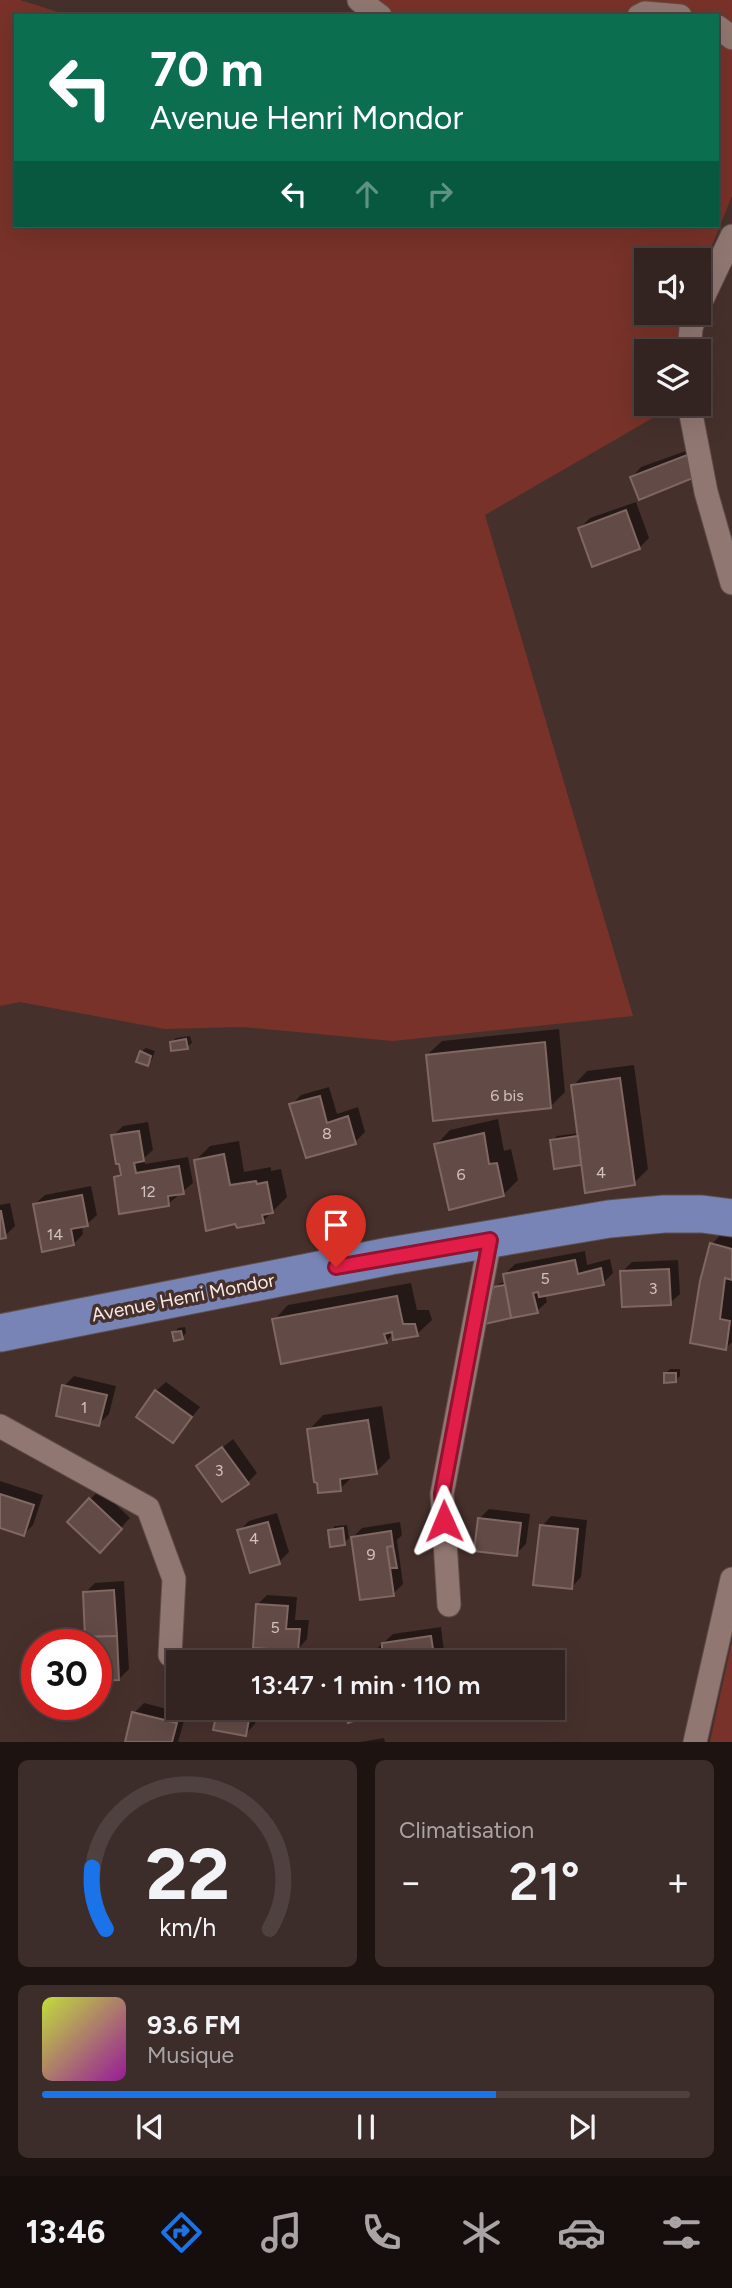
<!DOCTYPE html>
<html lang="fr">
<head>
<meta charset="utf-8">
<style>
	:root { --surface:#342421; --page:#3c2c2a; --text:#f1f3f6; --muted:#a9a4a5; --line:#4e413f; --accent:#1a73e8 }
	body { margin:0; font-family:Figtree,sans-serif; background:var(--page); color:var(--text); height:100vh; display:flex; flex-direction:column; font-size:26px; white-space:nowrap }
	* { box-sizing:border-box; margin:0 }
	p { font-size:23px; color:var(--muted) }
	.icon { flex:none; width:38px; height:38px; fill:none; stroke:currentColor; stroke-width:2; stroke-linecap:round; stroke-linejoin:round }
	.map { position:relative; height:1742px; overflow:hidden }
	.side { display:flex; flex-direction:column; gap:18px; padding:18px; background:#1d1412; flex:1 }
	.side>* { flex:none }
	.hud { position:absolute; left:14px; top:14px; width:705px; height:214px; border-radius:0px; box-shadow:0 7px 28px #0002,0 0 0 2px var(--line); background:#0b6e4f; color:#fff; overflow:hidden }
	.fabs { position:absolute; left:634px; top:248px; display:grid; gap:14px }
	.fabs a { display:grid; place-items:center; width:77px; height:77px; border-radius:0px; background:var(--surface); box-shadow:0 7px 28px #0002,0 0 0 2px var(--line); font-size:35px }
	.speed { position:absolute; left:21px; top:1629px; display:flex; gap:14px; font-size:35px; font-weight:700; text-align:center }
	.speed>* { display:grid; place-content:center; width:91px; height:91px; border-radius:50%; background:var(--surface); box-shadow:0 7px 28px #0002,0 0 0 2px var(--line); line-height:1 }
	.speed .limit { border:10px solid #d22; background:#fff; color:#111 }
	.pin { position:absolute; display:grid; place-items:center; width:60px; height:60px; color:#fff; margin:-72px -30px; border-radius:50% 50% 50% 0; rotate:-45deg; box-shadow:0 0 7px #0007 }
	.pin .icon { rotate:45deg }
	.me { position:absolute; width:77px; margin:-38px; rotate:359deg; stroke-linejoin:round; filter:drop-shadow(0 0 5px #0008) }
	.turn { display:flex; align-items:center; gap:24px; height:147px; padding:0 21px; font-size:32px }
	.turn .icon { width:91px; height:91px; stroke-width:2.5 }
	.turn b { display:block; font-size:49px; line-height:60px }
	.lanes { display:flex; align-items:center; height:66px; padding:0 21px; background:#0003; justify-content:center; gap:35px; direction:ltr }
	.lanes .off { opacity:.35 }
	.big { font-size:52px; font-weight:600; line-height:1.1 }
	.side .tile { flex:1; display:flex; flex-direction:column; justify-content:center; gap:10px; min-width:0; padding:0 24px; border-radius:10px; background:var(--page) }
	.side .dial { align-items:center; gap:0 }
	.dial svg { height:182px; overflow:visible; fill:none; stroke:var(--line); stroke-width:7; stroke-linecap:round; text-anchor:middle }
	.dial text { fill:var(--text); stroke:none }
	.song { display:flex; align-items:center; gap:21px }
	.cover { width:84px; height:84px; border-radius:10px; background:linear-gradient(135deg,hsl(70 70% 55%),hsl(300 70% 35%)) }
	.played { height:7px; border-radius:4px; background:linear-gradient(90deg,var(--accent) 70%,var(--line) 70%) }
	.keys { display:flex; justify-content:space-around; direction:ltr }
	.heat { display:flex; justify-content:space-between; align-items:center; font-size:38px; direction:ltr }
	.side .tiles { flex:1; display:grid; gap:18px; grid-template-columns:1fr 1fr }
	.tile:last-child { grid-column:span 2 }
	.trip { position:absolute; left:166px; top:1650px; width:399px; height:70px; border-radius:0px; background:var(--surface); box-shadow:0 7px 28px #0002,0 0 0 2px var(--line); font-weight:600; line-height:70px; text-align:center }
	.tabs { display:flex; height:112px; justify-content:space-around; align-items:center; background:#150e0d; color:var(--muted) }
	.tabs .icon { width:49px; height:49px }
	.tabs .on { color:var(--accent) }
	.tabs b { font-size:32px; color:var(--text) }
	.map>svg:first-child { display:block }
	.green { fill:#783229 }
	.shadow { fill:#0007 }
	.building { fill:#624a46; stroke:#806762; stroke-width:2 }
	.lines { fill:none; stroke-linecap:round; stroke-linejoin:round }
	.street-casing { stroke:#604e4b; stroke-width:25 }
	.primary-casing { stroke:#604e4b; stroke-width:39 }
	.street { stroke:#917772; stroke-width:23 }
	.primary { stroke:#7784b5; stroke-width:37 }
	.route-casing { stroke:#92132f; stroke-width:18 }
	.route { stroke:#e11d48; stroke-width:12 }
	.labels { text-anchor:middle; stroke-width:7; stroke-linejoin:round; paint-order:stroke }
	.number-label { font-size:16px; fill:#d2c1bf }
	.street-label { font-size:19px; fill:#f8e9e7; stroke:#46302c }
</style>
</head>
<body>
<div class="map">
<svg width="732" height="1742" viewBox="0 0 732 1742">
	<rect width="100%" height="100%" fill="#46302c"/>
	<g class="green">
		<path d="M0 0H20L71 16H16V226H718V16H364L379 0H732V196L698 280V261H646V313H685L680 352H646V404H677L485 515 633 1016 393 1041 243 1027 165 1029 20 1002 0 1006Z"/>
		<path d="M732 1641V1742H710Z"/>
	</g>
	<g class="shadow">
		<path d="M697 447 702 467 632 477 641 467Z"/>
		<path d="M636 502 649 538 639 548 580 528 590 518Z"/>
		<path d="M559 1029 565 1092 550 1107 427 1055 442 1041Z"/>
		<path d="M190 1036 192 1043 187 1047 171 1043 176 1038Z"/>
		<path d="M146 1048 155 1051 152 1059 148 1064 141 1052Z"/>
		<path d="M634 1065 648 1169 634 1183 583 1161 580 1163 552 1141 557 1136 579 1133 573 1086 587 1071Z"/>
		<path d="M329 1087 337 1114 358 1107 365 1132 355 1142 291 1105 301 1095Z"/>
		<path d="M498 1119 504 1151 511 1149 518 1180 503 1195 436 1145 450 1130Z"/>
		<path d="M148 1122 153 1150 144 1158 145 1164 188 1157 193 1183 168 1204 115 1177 122 1171 113 1136 123 1126Z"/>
		<path d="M239 1141 244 1172 271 1167V1171L281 1169 287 1197 263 1221 195 1161 210 1146Z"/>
		<path d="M91 1186 97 1215 87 1224 82 1225 83 1234 74 1244 35 1204 45 1195Z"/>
		<path d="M10 1203 15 1226 5 1236 0 1237V1205Z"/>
		<path d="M726 1229 732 1231V1342L726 1348 692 1342 712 1244Z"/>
		<path d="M585 1251 587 1265 610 1259 613 1273 603 1283 545 1294 547 1302 537 1311 488 1322 495 1288 500 1283 507 1282 505 1274 515 1264Z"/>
		<path d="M678 1260 680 1294 670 1303 622 1272 632 1262Z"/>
		<path d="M411 1283 417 1310H429L432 1320 417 1334 394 1333 386 1342 274 1320 288 1305Z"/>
		<path d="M185 1327 186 1333 182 1338 174 1333 178 1328Z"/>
		<path d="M670 1369H680V1376L675 1381 665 1374Z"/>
		<path d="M74 1376 116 1386 109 1414 99 1424 64 1386Z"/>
		<path d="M166 1382 200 1407 173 1441 156 1391Z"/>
		<path d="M382 1406 390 1458 376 1472 354 1475 340 1489 309 1430 323 1415Z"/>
		<path d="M233 1439 257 1473 247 1483 198 1467Z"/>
		<path d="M0 1481 43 1495 33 1525 24 1534 0 1527Z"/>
		<path d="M100 1489 130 1518 109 1541 69 1522Z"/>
		<path d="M489 1509 530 1514 526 1544 516 1554 479 1519Z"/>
		<path d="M277 1513 289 1552 279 1562 239 1531 249 1521Z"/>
		<path d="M551 1516 587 1520 581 1577 572 1587 542 1526Z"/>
		<path d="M400 1522 402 1535 397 1540 403 1584 393 1594 353 1537 362 1528Z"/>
		<path d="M347 1525 349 1538 344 1543 330 1531 335 1526Z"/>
		<path d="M124 1581 129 1669 119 1679 96 1645H87L85 1593 95 1583Z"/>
		<path d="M267 1595 297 1597 295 1620H309L307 1639 298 1649 257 1605Z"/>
		<path d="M441 1627 445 1660 442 1662H372L371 1654 393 1634Z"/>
		<path d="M144 1703 186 1714 178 1742H127L134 1713Z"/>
		<path d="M219 1708H258L255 1724 245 1734Z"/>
		<path d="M384 1738 385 1742H360Z"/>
	</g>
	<g class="building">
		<path d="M687 455 693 478 639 500 630 477Z"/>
		<path d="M626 510 640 549 592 567 578 528Z"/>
		<path d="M186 1039 188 1049 171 1051 170 1042Z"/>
		<path d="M545 1042 551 1108 433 1121 426 1055Z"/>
		<path d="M140 1051 151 1056 148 1066 136 1062Z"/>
		<path d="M620 1078 635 1185 585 1193 571 1085Z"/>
		<path d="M320 1096 327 1123 348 1116 356 1144 306 1158 289 1104Z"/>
		<path d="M139 1131 144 1161 134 1163 136 1173 179 1166 184 1194 168 1196 169 1206 119 1214 114 1177 121 1175 119 1164H116L111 1135Z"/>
		<path d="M484 1133 489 1164 497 1163 504 1196 449 1210 434 1144Z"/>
		<path d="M578 1136 581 1165 554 1169 550 1140Z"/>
		<path d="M224 1154 230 1185 256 1181 257 1184 267 1182 273 1213 262 1215 264 1223 237 1228 235 1224 206 1231 194 1160Z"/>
		<path d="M82 1195 88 1226 71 1229 74 1245 42 1252 33 1204Z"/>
		<path d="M1 1211 6 1238 0 1239V1211Z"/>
		<path d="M710 1243 732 1249V1280L725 1278 720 1319 730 1321 726 1350 690 1343 700 1281Z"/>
		<path d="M575 1260 578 1274 601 1268 604 1285 539 1297 538 1292 533 1293 538 1313 511 1318 503 1274Z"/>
		<path d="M669 1269 671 1305 622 1307 620 1271Z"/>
		<path d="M505 1285 511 1318 485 1324 493 1287Z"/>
		<path d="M397 1296 403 1324H415L418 1336 393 1340 392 1332 384 1334 387 1343 281 1364 272 1319Z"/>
		<path d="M181 1331 183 1339 174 1341 172 1332Z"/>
		<path d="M664 1373H676V1382L664 1383Z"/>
		<path d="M62 1385 107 1395 99 1426 56 1416Z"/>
		<path d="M155 1390 192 1417 173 1443 136 1417Z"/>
		<path d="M368 1420 377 1474 340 1479 341 1491 318 1493 317 1483 314 1482 307 1429Z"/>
		<path d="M222 1447 249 1484 222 1502 196 1466Z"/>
		<path d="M0 1494 34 1505 24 1536 0 1528Z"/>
		<path d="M89 1498 122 1529 100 1553 67 1522Z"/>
		<path d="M478 1518 521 1523 517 1556 474 1551Z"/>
		<path d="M268 1522 280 1564 250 1573 237 1530Z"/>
		<path d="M540 1525 578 1529 572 1589 533 1585Z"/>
		<path d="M343 1528 345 1545 330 1547 328 1530Z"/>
		<path d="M391 1531 393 1546 387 1547 394 1596 360 1600 351 1537Z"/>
		<path d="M393 1546 397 1568H390L387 1547Z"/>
		<path d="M114 1590 117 1636 85 1637 83 1592Z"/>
		<path d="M256 1604 288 1606 286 1629H300L298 1651 253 1648Z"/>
		<path d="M117 1636 119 1680 96 1681V1645H86L85 1637Z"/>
		<path d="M431 1636 435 1662H370L369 1653 382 1651V1643Z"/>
		<path d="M218 1708H251L246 1736 213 1730Z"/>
		<path d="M342 1708H367L370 1715 348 1723Z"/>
		<path d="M132 1712 177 1723 172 1742H125Z"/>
	</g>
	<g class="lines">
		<g class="street-casing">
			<g id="street">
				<path d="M359 0 380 16"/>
				<path d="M639 16 645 13 680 16"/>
				<path d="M718 27 732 38"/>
				<path d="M698 308 732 236"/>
				<path d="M689 352 691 328 696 313"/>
				<path d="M689 404 706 492 732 583"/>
				<path d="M0 1426 148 1508 174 1579 170 1655"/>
				<path d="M449 1605 442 1494 490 1240"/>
				<path d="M695 1742 732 1579"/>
			</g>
		</g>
		<g class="primary-casing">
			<path id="primary" d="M0 1333 390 1256 609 1219 664 1214H702L732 1218"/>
		</g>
		<use href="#street" class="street"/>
		<use href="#primary" class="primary"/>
	</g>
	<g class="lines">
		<g class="route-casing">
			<path id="route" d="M336 1267 490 1240 442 1494 444 1521"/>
		</g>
		<use href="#route" class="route"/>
	</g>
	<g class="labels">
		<g class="number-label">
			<text x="507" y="1101">6 bis</text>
			<text x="327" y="1139">8</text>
			<text x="601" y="1178">4</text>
			<text x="461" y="1180">6</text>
			<text x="148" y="1197">12</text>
			<text x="55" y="1240">14</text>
			<text x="545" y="1284">5</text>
			<text x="653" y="1294">3</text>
			<text x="84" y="1413">1</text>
			<text x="219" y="1476">3</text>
			<text x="254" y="1544">4</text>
			<text x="371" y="1560">9</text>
			<text x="275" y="1633">5</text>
		</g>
		<g class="street-label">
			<text transform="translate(183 1297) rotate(-11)" y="7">Avenue Henri Mondor</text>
		</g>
	</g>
</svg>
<div class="fabs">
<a><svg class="icon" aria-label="sound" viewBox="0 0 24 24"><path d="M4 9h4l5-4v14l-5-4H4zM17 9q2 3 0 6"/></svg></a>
<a><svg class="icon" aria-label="layers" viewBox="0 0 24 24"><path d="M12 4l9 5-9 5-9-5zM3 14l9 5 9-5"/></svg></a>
</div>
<div class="speed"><div class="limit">30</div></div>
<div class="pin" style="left:336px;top:1267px;background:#d93025"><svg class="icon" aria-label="arrive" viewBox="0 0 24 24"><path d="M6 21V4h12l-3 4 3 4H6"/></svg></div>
<svg class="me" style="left:444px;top:1521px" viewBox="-20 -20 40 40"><path d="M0-17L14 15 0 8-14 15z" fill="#e11d48" stroke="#fff" stroke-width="4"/></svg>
<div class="trip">13:47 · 1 min · 110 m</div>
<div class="hud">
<div class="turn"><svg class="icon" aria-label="left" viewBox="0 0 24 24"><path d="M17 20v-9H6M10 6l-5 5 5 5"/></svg><div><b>70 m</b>Avenue Henri Mondor</div></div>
<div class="lanes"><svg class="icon" aria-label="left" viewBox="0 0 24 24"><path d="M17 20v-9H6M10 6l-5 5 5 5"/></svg><svg class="icon off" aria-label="ahead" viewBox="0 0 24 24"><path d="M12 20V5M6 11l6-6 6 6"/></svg><svg class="icon off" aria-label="right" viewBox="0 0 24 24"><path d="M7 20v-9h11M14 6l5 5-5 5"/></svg></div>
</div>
</div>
<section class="side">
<div class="tiles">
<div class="tile dial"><svg viewBox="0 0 100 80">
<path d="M14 69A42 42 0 1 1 86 69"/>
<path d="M14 69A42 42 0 0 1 8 42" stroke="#1a73e8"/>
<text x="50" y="56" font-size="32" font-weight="700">22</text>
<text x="50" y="72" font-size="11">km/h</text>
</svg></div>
<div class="tile"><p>Climatisation</p>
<div class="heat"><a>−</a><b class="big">21°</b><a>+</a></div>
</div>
<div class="tile">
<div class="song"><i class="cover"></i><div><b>93.6 FM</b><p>Musique</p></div></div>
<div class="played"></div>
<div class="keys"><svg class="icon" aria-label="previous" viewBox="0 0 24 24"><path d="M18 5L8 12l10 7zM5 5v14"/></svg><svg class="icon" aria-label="pause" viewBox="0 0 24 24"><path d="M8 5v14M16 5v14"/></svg><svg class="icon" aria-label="next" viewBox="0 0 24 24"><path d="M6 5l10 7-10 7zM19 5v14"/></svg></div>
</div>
</div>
</section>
<nav class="tabs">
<b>13:46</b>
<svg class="icon on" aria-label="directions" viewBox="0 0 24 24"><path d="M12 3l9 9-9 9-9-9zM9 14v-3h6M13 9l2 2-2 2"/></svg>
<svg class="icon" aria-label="music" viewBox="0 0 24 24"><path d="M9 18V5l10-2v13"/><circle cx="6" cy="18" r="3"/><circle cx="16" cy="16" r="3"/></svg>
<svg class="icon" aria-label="phone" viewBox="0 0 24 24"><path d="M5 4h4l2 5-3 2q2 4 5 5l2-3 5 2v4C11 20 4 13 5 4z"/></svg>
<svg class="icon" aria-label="climate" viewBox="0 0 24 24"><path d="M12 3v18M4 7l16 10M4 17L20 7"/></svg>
<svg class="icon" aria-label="car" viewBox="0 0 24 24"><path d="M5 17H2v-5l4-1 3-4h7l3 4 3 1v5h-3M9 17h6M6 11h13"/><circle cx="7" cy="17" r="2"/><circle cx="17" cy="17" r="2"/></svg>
<svg class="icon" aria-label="filters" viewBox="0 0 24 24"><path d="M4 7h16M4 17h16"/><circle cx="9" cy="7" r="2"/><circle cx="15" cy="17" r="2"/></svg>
</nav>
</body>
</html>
